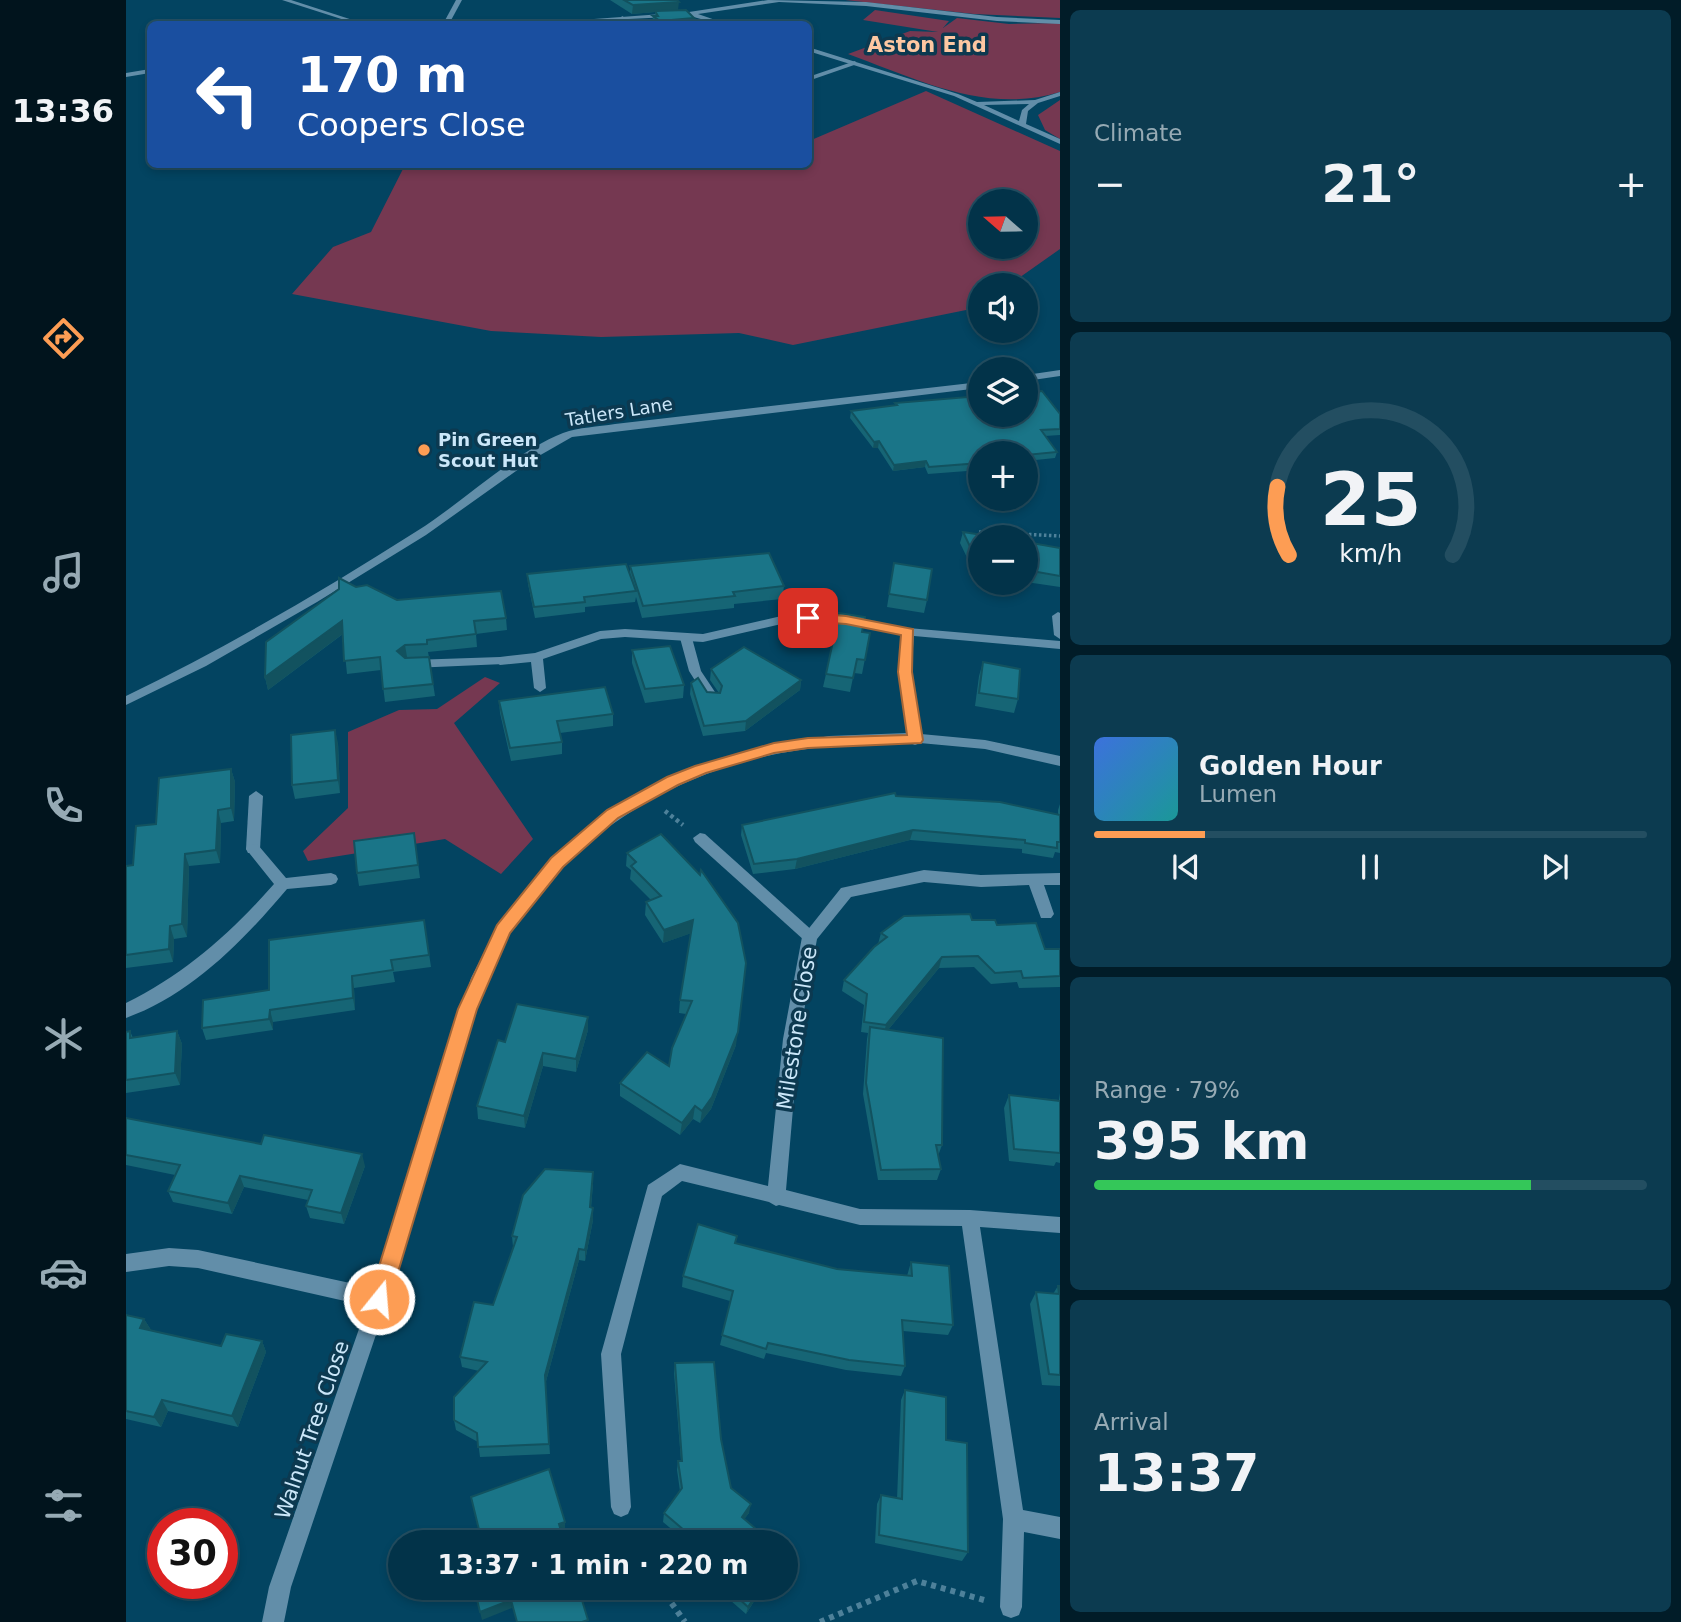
<!DOCTYPE html>
<html lang="en">
<head>
<meta charset="utf-8">
<style>
	:root { --surface:#023349; --page:#0c3b50; --text:#f1f3f6; --muted:#96aab4; --line:#234e61; --accent:#fd9d54 }
	body { margin:0; font-family:"DejaVu Sans",sans-serif; background:var(--page); color:var(--text); height:100vh; display:flex; flex-direction:column; font-size:26px; white-space:nowrap }
	* { box-sizing:border-box; margin:0 }
	p { font-size:23px; color:var(--muted) }
	.icon { flex:none; width:38px; height:38px; fill:none; stroke:currentColor; stroke-width:2; stroke-linecap:round; stroke-linejoin:round }
	.map { position:relative; flex:1; overflow:hidden }
	.side { display:flex; flex-direction:column; gap:10px; padding:10px; background:#011c28; width:621px }
	.side>* { flex:none }
	.top-card { position:absolute; left:21px; top:21px; width:665px; height:147px; border-radius:10px; box-shadow:0 4px 10px #0003,0 0 0 2px var(--line); background:#1a4fa0; color:#fff; overflow:hidden }
	.needle { width:46px; rotate:290deg }
	.fabs { position:absolute; left:842px; top:189px; display:grid; gap:14px }
	.fabs a { display:grid; place-items:center; width:70px; height:70px; border-radius:50%; background:var(--surface); box-shadow:0 4px 10px #0003,0 0 0 2px var(--line); font-size:35px }
	.speed { position:absolute; left:21px; top:1508px; display:flex; gap:14px; font-size:35px; font-weight:700; text-align:center }
	.speed>* { display:grid; place-content:center; width:91px; height:91px; border-radius:50%; background:var(--surface); box-shadow:0 4px 10px #0003,0 0 0 2px var(--line); line-height:1 }
	.speed .limit { border:10px solid #d22; background:#fff; color:#111 }
	.pin { position:absolute; display:grid; place-items:center; width:60px; height:60px; color:#fff; margin:-30px; border-radius:14px; box-shadow:0 4px 10px #0006 }
	.me { position:absolute; width:77px; margin:-38px; rotate:17deg; stroke-linejoin:round; filter:drop-shadow(0 0 5px #0008) }
	.turn { display:flex; align-items:center; gap:24px; height:147px; padding:0 35px; font-size:32px }
	.turn .icon { width:91px; height:91px; stroke-width:2.5 }
	.turn b { display:block; font-size:49px; line-height:60px }
	.big { font-size:52px; font-weight:700; line-height:1.1 }
	.side .card { flex:1; display:flex; flex-direction:column; justify-content:center; gap:10px; min-width:0; padding:0 24px; border-radius:10px; background:var(--page) }
	.side .dial { align-items:center; gap:0 }
	.dial svg { height:182px; overflow:visible; fill:none; stroke:var(--line); stroke-width:7; stroke-linecap:round; text-anchor:middle }
	.dial text { fill:var(--text); stroke:none }
	.song { display:flex; align-items:center; gap:21px }
	.cover { width:84px; height:84px; border-radius:10px; background:linear-gradient(135deg,hsl(220 70% 55%),hsl(180 70% 35%)) }
	.played { height:7px; border-radius:4px; background:linear-gradient(90deg,var(--accent) 20%,var(--line) 20%) }
	.keys { display:flex; justify-content:space-around; direction:ltr }
	.heat { display:flex; justify-content:space-between; align-items:center; font-size:38px; direction:ltr }
	.charge { height:10px; border-radius:5px; background:linear-gradient(90deg,#34c759 79%,var(--line) 0) }
	.trip { position:absolute; left:262px; top:1530px; width:410px; height:70px; border-radius:35px; background:var(--surface); box-shadow:0 4px 10px #0003,0 0 0 2px var(--line); font-weight:700; line-height:70px; text-align:center }
	main { display:flex; flex:1; min-height:0 }
	.menu { display:flex; flex-direction:column; width:126px; justify-content:space-around; align-items:center; background:#01141d; color:var(--muted) }
	.menu .icon { width:49px; height:49px }
	.menu .on { color:var(--accent) }
	.menu b { font-size:32px; color:var(--text) }
	.map>svg:first-child { display:block }
	.green { fill:#753851; fill-rule:evenodd }
	.lines { fill:none; stroke-linecap:round; stroke-linejoin:round }
	.path-far2 { stroke:#4e819a; stroke-width:3.5; stroke-dasharray:2.5 2.5; stroke-linecap:butt }
	.path-far1 { stroke:#4e819a; stroke-width:4.5; stroke-dasharray:3.5 3.5; stroke-linecap:butt }
	.path { stroke:#4e819a; stroke-width:6; stroke-dasharray:5 5; stroke-linecap:butt }
	.service { fill:#628ea9; fill-rule:evenodd }
	.minor { fill:#628ea9; fill-rule:evenodd }
	.wall { fill:#166575 }
	.shaded-wall { fill:#12525f }
	.building { fill:#1a7588; stroke:#12525f; stroke-width:2 }
	.route { fill:#fd9d54; stroke:#a46637; stroke-width:2 }
	.poi-dot { fill:#fd9d54; stroke:#0c3950; stroke-width:2.5 }
	.labels { text-anchor:middle; stroke-width:7; stroke-linejoin:round; paint-order:stroke }
	.far-street-label { font-size:18px; fill:#cbe7f9; stroke:#0c3950 }
	.far-poi-label { font-size:18px; font-weight:bold; fill:#cbe7f9; stroke:#0c3950; text-anchor:start }
	.far-quarter-label { font-size:21px; font-weight:bold; fill:#fec8a2; stroke:#0c3950 }
	.street-label { font-size:21px; fill:#cbe7f9; stroke:#0c3950 }
</style>
</head>
<body>
<main>
<nav class="menu">
<b>13:36</b>
<svg class="icon on" aria-label="directions" viewBox="0 0 24 24"><path d="M12 3l9 9-9 9-9-9zM9 14v-3h6M13 9l2 2-2 2"/></svg>
<svg class="icon" aria-label="music" viewBox="0 0 24 24"><path d="M9 18V5l10-2v13"/><circle cx="6" cy="18" r="3"/><circle cx="16" cy="16" r="3"/></svg>
<svg class="icon" aria-label="phone" viewBox="0 0 24 24"><path d="M5 4h4l2 5-3 2q2 4 5 5l2-3 5 2v4C11 20 4 13 5 4z"/></svg>
<svg class="icon" aria-label="climate" viewBox="0 0 24 24"><path d="M12 3v18M4 7l16 10M4 17L20 7"/></svg>
<svg class="icon" aria-label="car" viewBox="0 0 24 24"><path d="M5 17H2v-5l4-1 3-4h7l3 4 3 1v5h-3M9 17h6M6 11h13"/><circle cx="7" cy="17" r="2"/><circle cx="17" cy="17" r="2"/></svg>
<svg class="icon" aria-label="filters" viewBox="0 0 24 24"><path d="M4 7h16M4 17h16"/><circle cx="9" cy="7" r="2"/><circle cx="15" cy="17" r="2"/></svg>
</nav>
<div class="map">
<svg width="934" height="1622" viewBox="0 0 934 1622">
	<rect width="100%" height="100%" fill="#034461"/>
	<g class="green">
		<path d="M719 0H934V18L848 14Z"/>
		<path d="M749 10 823 21 817 28 831 18 883 24 934 23V92C860 115 791 79 722 54L784 31 812 32 737 20Z"/>
		<path d="M800 91 934 151V249L883 285H854V306L850 308 667 345 613 333 475 337 365 331 166 294 207 247 245 232 279 165 682 164 683 141ZM854 201H900V247H854Z"/>
		<path d="M934 100V139L919 130 912 115Z"/>
		<path d="M359 677 374 683 328 723 407 839 375 874 319 839 182 861 177 851 222 808V732L273 710 311 709Z"/>
	</g>
	<g class="lines">
		<path class="path-far2" d="M853 532 934 536"/>
		<path class="path-far1" d="M539 811 557 825"/>
		<g class="path">
			<path d="M505 1530 510 1542"/>
			<path d="M534 1587 559 1622"/>
			<path d="M694 1622 791 1581 858 1600"/>
		</g>
		<g class="service">
			<path d="M330 0H336L323 24H317Z"/>
			<path d="M496 16 507 22 530 23 503 24 494 19Z"/>
			<path d="M680 20 682 23 669 24 670 23Z"/>
			<path d="M729 61 731 64 682 81V77Z"/>
			<path d="M560 634 566 638 575 671 593 698 592 701H582L563 671 554 638Z"/>
			<path d="M374 657 380 661 378 664 286 668 280 664 286 660Z"/>
			<path d="M130 791 137 796 134 849 132 853H122L120 849 123 796Z"/>
			<path d="M574 833 579 834 689 933 692 937 689 941 684 943 679 941 569 842 567 838Z"/>
		</g>
		<g class="minor">
			<path d="M156 0H165L239 24H231Z"/>
			<path d="M642 0 740 2 871 17 934 20V24L871 21 740 6 653 2 572 14 601 24H593L564 16 400 24 563 12Z"/>
			<path d="M682 47 832 94 851 102 909 100 934 92V96L912 103 902 111 900 124 934 139V144L828 96 682 51ZM903 104 896 110 893 121 858 105Z"/>
			<path d="M24 69V73L0 77V73Z"/>
			<path d="M934 370V376L900 381V375Z"/>
			<path d="M854 382V388L446 437 404 461 300 535 191 602 80 666 0 705V696C101 647 197 591 291 531 339 501 385 454 437 433 453 427 472 427 489 424Z"/>
			<path d="M932 612 934 613V639L928 635 926 616Z"/>
			<path d="M664 614 720 616 782 628 934 641V649L788 636 785 672 795 734 859 740 934 756V766L859 749 794 743 789 745 781 742C730 744 678 746 628 759 513 788 407 867 361 978L262 1299 165 1587 158 1622H136L143 1587 241 1306 72 1268 43 1266 0 1272V1254L43 1248 72 1250 247 1288 345 978 372 925 421 863 480 814 547 777 625 750 703 736 781 733 773 672 776 635 720 624 664 622 577 642 499 637 475 639 417 659 420 688 414 692 408 688 405 662 374 665 368 661 374 657 409 653 474 631 499 629 577 634Z"/>
			<path d="M127 844 132 845 160 878 205 873 210 875 212 879 210 883 205 885 161 889C118 940 65 995 0 1018V1003C59 974 105 933 148 884L120 849 122 845Z"/>
			<path d="M798 870 855 875 934 873V885H918L928 914 925 918H915L903 885 855 887 798 882 725 897 691 939 673 1039 660 1190 734 1209 844 1210 934 1217V1233L854 1227 897 1510 934 1517V1539L898 1532 896 1607 893 1615 885 1618 877 1615 874 1607 877 1519 836 1226 734 1225 653 1205 650 1206 643 1202 556 1181 536 1196 495 1354 505 1507 502 1514 495 1517 488 1514 485 1507 475 1354 522 1185 554 1164 642 1186 657 1039 676 937 715 888Z"/>
		</g>
	</g>
	<g class="wall">
		<path d="M484 0H551L552 10 568 18 567 24H526L527 16H529V12L506 14Z"/>
		<path d="M769 403 934 414V435L919 436 931 452 929 458 900 461V453H854V470L802 474 799 467 767 471 752 448H747L724 418 725 411 769 406Z"/>
		<path d="M837 532 854 537V575L849 574 834 543Z"/>
		<path d="M900 542 934 548V587L900 582Z"/>
		<path d="M768 563 801 600 798 613 761 607Z"/>
		<path d="M504 566 658 586 656 599 608 604V608L516 618 510 597 509 602 459 607V612L409 618 402 584 401 574H504Z"/>
		<path d="M230 587 271 600 380 618 381 630 350 634 351 647 302 652 303 657 280 658 303 657 309 696 259 702 255 670 221 674 217 634 142 690 139 677Z"/>
		<path d="M737 632 744 633 736 674 728 673 724 692 697 687 700 674Z"/>
		<path d="M506 650 558 685 557 698 519 703 506 663Z"/>
		<path d="M857 662 892 699 888 713 849 706 853 676Z"/>
		<path d="M585 669 675 680 674 690 619 731 577 736 564 694 565 683 581 692 593 693 584 680Z"/>
		<path d="M373 701 487 714V726L434 733 436 742V754L385 761 374 713Z"/>
		<path d="M212 743 214 793 169 799 166 785Z"/>
		<path d="M105 769 109 782 108 821 95 823 94 863 63 866 61 937 48 939 47 962 0 968V866L7 865 30 824Z"/>
		<path d="M770 796 932 814V810L934 804V853L929 852 927 858 896 853V849L784 840 669 869 627 874 615 835 616 825Z"/>
		<path d="M288 833 294 878 233 886 231 873Z"/>
		<path d="M535 834 610 1045 585 1109 574 1123 567 1119 554 1135 494 1096V1083L543 1066 560 1014 553 1013 554 1000 565 933 537 943 519 915 520 902 525 900 504 879 505 870 500 866 501 853Z"/>
		<path d="M298 920 305 967 267 972 269 982 228 988 229 1010 147 1022V1030L80 1040 76 1028 143 990Z"/>
		<path d="M846 920 871 925 919 949H934V987L893 988 891 982 865 984 848 967 813 968 762 1030 816 1145 812 1156 815 1169 811 1180H752L737 1094 741 1039 742 1033 735 1032 738 1005 716 991 718 980 752 944 755 933Z"/>
		<path d="M462 1017V1030L450 1072 417 1066 399 1128 352 1119 351 1106 379 1042Z"/>
		<path d="M4 1031 7 1038 51 1031 56 1044 54 1085 0 1093V1032Z"/>
		<path d="M934 1093V1163L930 1162 928 1166 883 1161 878 1108 883 1095 933 1100Z"/>
		<path d="M0 1118 239 1166 218 1224 184 1218 180 1206 182 1200 118 1187 106 1214 47 1202 42 1191 49 1175 0 1165Z"/>
		<path d="M467 1184 465 1208 467 1220 459 1261 453 1260 419 1385 424 1454 354 1457 352 1442 330 1430 328 1420 353 1371 336 1367 334 1357 367 1305 387 1247 386 1236Z"/>
		<path d="M610 1243 711 1269 781 1276 785 1262 827 1325 822 1335 777 1331 779 1366 775 1376 720 1370 640 1353 638 1359 594 1345 604 1301 556 1287 557 1276Z"/>
		<path d="M932 1286H934V1386L916 1385 904 1304 910 1292 927 1294Z"/>
		<path d="M0 1315 18 1319 25 1330 95 1346 136 1341 140 1352 112 1427 42 1411 35 1427 0 1419Z"/>
		<path d="M549 1363 595 1439 605 1488 623 1513 618 1519 645 1542H561L537 1522 538 1513 554 1491 551 1470 552 1461H555L548 1373Z"/>
		<path d="M779 1390 820 1440 842 1552 836 1561 749 1543 751 1504 755 1495 771 1499 775 1400Z"/>
		<path d="M589 1587H637L620 1614Z"/>
	</g>
	<g class="shaded-wall">
		<path d="M553 2 552 10 506 14 507 5Z"/>
		<path d="M568 18 567 24H534V21Z"/>
		<path d="M753 441 752 448H747L748 442Z"/>
		<path d="M800 461 799 467 767 471 768 465Z"/>
		<path d="M216 621 218 633 142 690 139 677Z"/>
		<path d="M279 645 281 657 273 663 271 651Z"/>
		<path d="M675 680 674 690 619 731 620 721Z"/>
		<path d="M209 730 212 743 214 793 212 780Z"/>
		<path d="M105 769 109 782 108 821 105 808Z"/>
		<path d="M92 810 95 823 94 863 90 850Z"/>
		<path d="M787 830 784 840 669 869 671 859Z"/>
		<path d="M59 854 63 866 61 937 56 924Z"/>
		<path d="M567 920 566 933 537 943 538 930Z"/>
		<path d="M44 926 48 939 47 962 43 949Z"/>
		<path d="M816 957 813 968 757 1036 760 1025Z"/>
		<path d="M226 976 228 988 229 1010 227 998Z"/>
		<path d="M144 1010 147 1022V1030L143 1019Z"/>
		<path d="M462 1017V1030L450 1072V1059Z"/>
		<path d="M51 1031 56 1044 54 1085 49 1073Z"/>
		<path d="M612 1032 610 1045 585 1109 574 1123 576 1111Z"/>
		<path d="M417 1053V1066L399 1128 398 1116Z"/>
		<path d="M569 1106 567 1119 554 1135 556 1123Z"/>
		<path d="M236 1154 239 1166 218 1224 215 1213Z"/>
		<path d="M114 1176 118 1187 106 1214 102 1203Z"/>
		<path d="M467 1208V1220L459 1261V1250Z"/>
		<path d="M453 1249V1260L419 1385V1375Z"/>
		<path d="M18 1319 25 1330 14 1328Z"/>
		<path d="M136 1341 140 1352 112 1427 106 1416Z"/>
		<path d="M36 1400 42 1411 35 1427 28 1417Z"/>
		<path d="M625 1504 623 1513 614 1525 616 1517Z"/>
		<path d="M439 1522V1531L433 1533V1524Z"/>
		<path d="M635 1587H637L620 1614 622 1607Z"/>
		<path d="M385 1600 386 1608 356 1620 354 1612Z"/>
	</g>
	<g class="building">
		<path d="M498 0H551L553 2 507 5Z"/>
		<path d="M560 10 568 18 534 21 527 16H532L529 11Z"/>
		<path d="M916 391 934 414V429L915 430 931 452 900 455V453H854V463L803 467 800 461 768 465 753 441 748 442 725 411 771 405 769 403 854 396V415H900V392Z"/>
		<path d="M837 532 870 537H854V563H852Z"/>
		<path d="M900 542 934 548V576L900 570Z"/>
		<path d="M643 553 658 586 607 592 609 596 517 606 504 566Z"/>
		<path d="M768 563 806 569 801 600 763 594Z"/>
		<path d="M500 564 510 591 458 597 459 602 408 607 401 574Z"/>
		<path d="M213 578 230 587 241 585 271 600 375 591 380 618 348 621 350 634 301 640V644L279 645 271 651 279 658 303 657 307 684 257 689 254 657 218 661 216 621 139 677 140 642 213 589Z"/>
		<path d="M713 613 739 617 736 632 744 633 739 660 731 659 727 678 700 674Z"/>
		<path d="M544 646 558 685 519 689 506 650Z"/>
		<path d="M618 647 675 680 620 721 578 726 565 683 572 678 581 692 594 693 596 686 585 669Z"/>
		<path d="M857 662 894 669 892 699 853 693Z"/>
		<path d="M479 687 487 714 431 721 436 742 384 748 373 701Z"/>
		<path d="M209 730 212 780 166 785 165 735Z"/>
		<path d="M105 769V808L92 810 90 850 59 854 56 924 44 926 43 949 0 955V866L7 865 10 826 30 824 33 778Z"/>
		<path d="M769 793 770 796 874 802 934 815V842H931V848L899 843V840L787 830 671 859 628 864 616 825Z"/>
		<path d="M288 833 292 865 231 873 228 841Z"/>
		<path d="M535 834 574 875 575 870 612 923 620 963 612 1032 586 1097 576 1111 569 1106 556 1123 494 1083 521 1052 543 1066 546 1048 566 1001 554 1000 567 920 538 930 520 902 535 896 505 866 510 862 501 853Z"/>
		<path d="M844 914 846 920H869L871 925 910 923 919 949H934V976L897 978 895 971 869 973 852 956 816 957 760 1025 738 1022 741 994 718 980 748 947 761 937 755 933 778 916Z"/>
		<path d="M298 920 303 955 265 960 267 970 226 976 227 998 144 1010 143 1019 76 1028 77 1000 143 990V940Z"/>
		<path d="M391 1004 462 1017 450 1059 417 1053 398 1116 351 1106 372 1040 379 1042Z"/>
		<path d="M744 1027 817 1038 816 1145H810L815 1169 755 1170 740 1083Z"/>
		<path d="M4 1031V1038L51 1031 49 1073 0 1080V1032Z"/>
		<path d="M883 1095 934 1101V1153L888 1149Z"/>
		<path d="M0 1118 135 1144 138 1135 236 1154 215 1213 180 1206 186 1190 114 1176 102 1203 42 1191 54 1165 0 1155Z"/>
		<path d="M419 1169 467 1172 464 1207 467 1208 459 1250 453 1249 419 1375 423 1444 352 1447 351 1433 328 1420V1397L361 1362 334 1357 348 1302 367 1305 391 1237 386 1236 397 1195Z"/>
		<path d="M572 1224 611 1236 609 1243 711 1269 786 1276 785 1262 823 1266 827 1325 776 1320 779 1366 723 1360 642 1343 640 1349 596 1335 607 1291 557 1276Z"/>
		<path d="M932 1286H934V1375L923 1374 910 1292 933 1294Z"/>
		<path d="M0 1315 18 1319 14 1328 95 1346 100 1334 136 1341 106 1416 36 1400 28 1417 0 1411Z"/>
		<path d="M588 1362 595 1439 605 1488 625 1504 616 1517 645 1542H563L566 1537 538 1513 556 1488 552 1461H556L549 1363Z"/>
		<path d="M779 1390 820 1397V1440L841 1443 842 1552 753 1535 755 1495 776 1499Z"/>
		<path d="M423 1469 439 1522 433 1524 438 1542H356L345 1497Z"/>
		<path d="M348 1587H452L462 1620 456 1622H391L385 1600 354 1612Z"/>
		<path d="M600 1587H635L622 1607Z"/>
	</g>
	<path class="route" d="M682 613 720 616 787 629 786 672 797 740 795 743 682 748 648 753 580 773 552 785 492 818 437 867 384 933 351 1009 264 1299 261 1307 253 1310 246 1307 243 1299 332 1009 371 925 425 858 481 810 541 777 569 766 648 743 682 738 781 735 772 672 775 635 720 624 677 621V615Z"/>
	<circle class="poi-dot" cx="298" cy="450" r="7"/>
	<g class="labels">
		<g class="far-street-label">
			<text transform="translate(493 412) rotate(-9)" y="6">Tatlers Lane</text>
		</g>
		<g class="far-poi-label">
			<text x="312" y="446">Pin Green<tspan x="312" dy="21">Scout Hut</tspan></text>
		</g>
		<g class="far-quarter-label">
			<text x="801" y="52">Aston End</text>
		</g>
		<g class="street-label">
			<text transform="translate(671 1028) rotate(-81)" y="7">Milestone Close</text>
			<text transform="translate(186 1430) rotate(-71)" y="7">Walnut Tree Close</text>
		</g>
	</g>
</svg>
<div class="fabs">
<a><svg class="needle" viewBox="-14 -14 28 28"><path d="M0-13l5 13h-10z" fill="#e53935"/><path d="M0 13l5-13h-10z" fill="#96aab4"/></svg></a>
<a><svg class="icon" aria-label="sound" viewBox="0 0 24 24"><path d="M4 9h4l5-4v14l-5-4H4zM17 9q2 3 0 6"/></svg></a>
<a><svg class="icon" aria-label="layers" viewBox="0 0 24 24"><path d="M12 4l9 5-9 5-9-5zM3 14l9 5 9-5"/></svg></a>
<a>+</a>
<a>−</a>
</div>
<div class="speed"><div class="limit">30</div></div>
<div class="pin" style="left:682px;top:618px;background:#d93025"><svg class="icon" aria-label="arrive" viewBox="0 0 24 24"><path d="M6 21V4h12l-3 4 3 4H6"/></svg></div>
<svg class="me" style="left:253px;top:1299px" viewBox="-20 -20 40 40"><circle r="17" fill="#fd9d54" stroke="#fff" stroke-width="3"/><path d="M0-11L8 9 0 5-8 9z" fill="#fff"/></svg>
<div class="trip">13:37 · 1 min · 220 m</div>
<div class="top-card">
<div class="turn"><svg class="icon" aria-label="left" viewBox="0 0 24 24"><path d="M17 20v-9H6M10 6l-5 5 5 5"/></svg><div><b>170 m</b>Coopers Close</div></div>
</div>
</div>
<section class="side">
<div class="card"><p>Climate</p>
<div class="heat"><a>−</a><b class="big">21°</b><a>+</a></div>
</div>
<div class="card dial"><svg viewBox="0 0 100 80">
<path d="M14 69A42 42 0 1 1 86 69"/>
<path d="M14 69A42 42 0 0 1 9 39" stroke="#fd9d54"/>
<text x="50" y="56" font-size="32" font-weight="700">25</text>
<text x="50" y="72" font-size="11">km/h</text>
</svg></div>
<div class="card">
<div class="song"><i class="cover"></i><div><b>Golden Hour</b><p>Lumen</p></div></div>
<div class="played"></div>
<div class="keys"><svg class="icon" aria-label="previous" viewBox="0 0 24 24"><path d="M18 5L8 12l10 7zM5 5v14"/></svg><svg class="icon" aria-label="pause" viewBox="0 0 24 24"><path d="M8 5v14M16 5v14"/></svg><svg class="icon" aria-label="next" viewBox="0 0 24 24"><path d="M6 5l10 7-10 7zM19 5v14"/></svg></div>
</div>
<div class="card"><p>Range · 79%</p><b class="big">395 km</b><div class="charge"></div></div>
<div class="card"><p>Arrival</p><b class="big">13:37</b></div>
</section>
</main>
</body>
</html>
